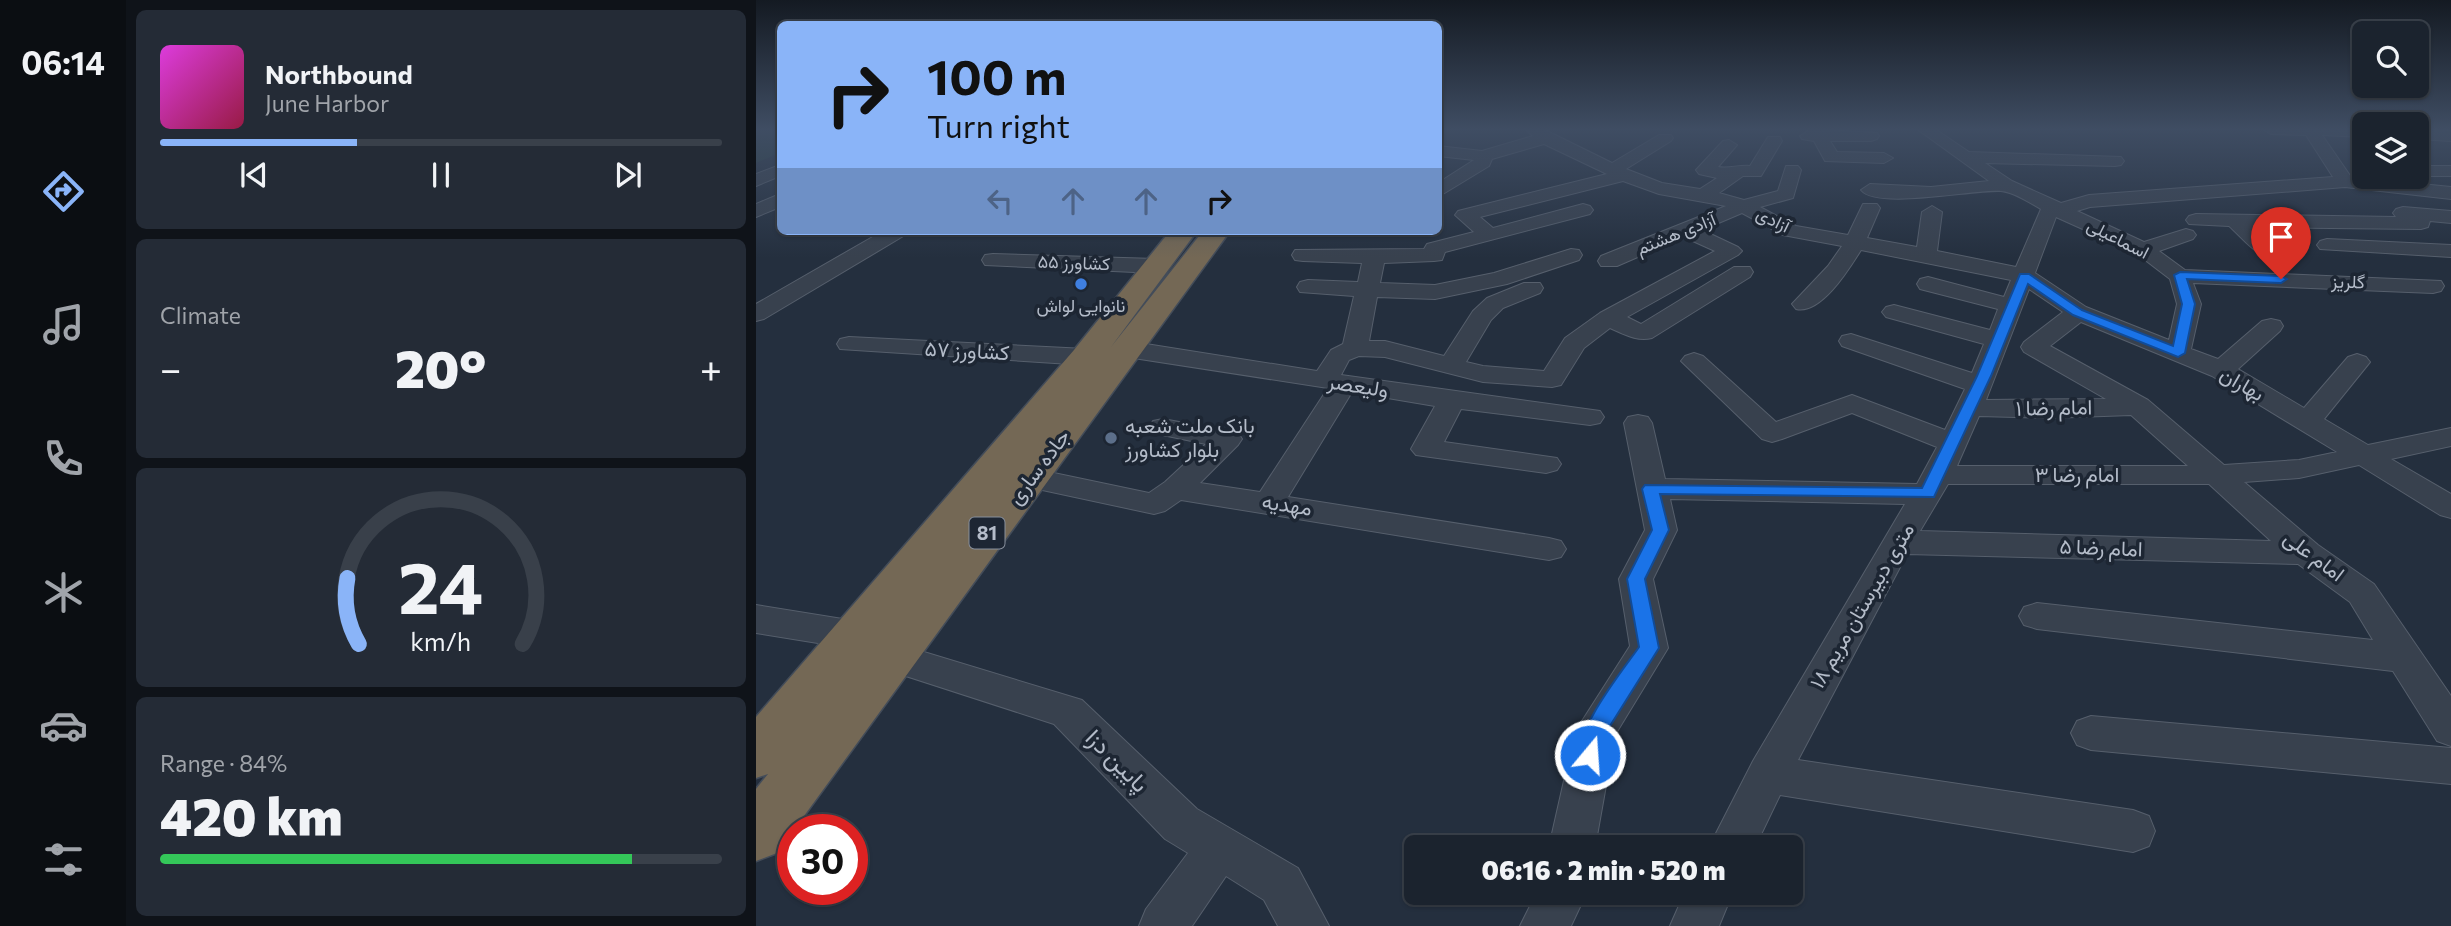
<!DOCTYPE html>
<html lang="en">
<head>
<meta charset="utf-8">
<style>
	:root { --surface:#1b232e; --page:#242b36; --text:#f1f3f6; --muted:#a0a4aa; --line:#39404a; --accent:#8ab4f8 }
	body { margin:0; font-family:Commissioner,Vazirmatn,sans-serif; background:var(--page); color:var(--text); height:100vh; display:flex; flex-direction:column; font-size:26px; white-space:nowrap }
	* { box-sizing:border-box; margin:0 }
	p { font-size:23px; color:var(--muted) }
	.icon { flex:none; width:38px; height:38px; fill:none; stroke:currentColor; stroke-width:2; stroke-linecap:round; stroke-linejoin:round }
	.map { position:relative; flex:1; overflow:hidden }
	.details { display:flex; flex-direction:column; gap:10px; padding:10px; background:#0f1319; width:630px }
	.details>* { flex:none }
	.banner { position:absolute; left:21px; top:21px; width:665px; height:214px; border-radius:10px; box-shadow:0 2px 5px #0004,0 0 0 2px var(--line); background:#8ab4f8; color:#111; overflow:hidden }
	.fabs { position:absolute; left:1596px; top:21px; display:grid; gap:14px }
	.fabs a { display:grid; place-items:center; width:77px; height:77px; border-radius:10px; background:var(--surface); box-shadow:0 2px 5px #0004,0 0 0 2px var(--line); font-size:35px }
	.speed { position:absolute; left:21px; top:814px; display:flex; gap:14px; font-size:35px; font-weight:700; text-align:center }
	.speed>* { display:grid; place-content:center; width:91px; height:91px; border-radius:50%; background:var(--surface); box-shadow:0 2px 5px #0004,0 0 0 2px var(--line); line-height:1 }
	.speed .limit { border:10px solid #d22; background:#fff; color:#111 }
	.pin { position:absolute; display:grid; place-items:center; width:60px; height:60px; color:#fff; margin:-72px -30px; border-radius:50% 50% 50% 0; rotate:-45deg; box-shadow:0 0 7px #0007 }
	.pin .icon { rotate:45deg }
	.me { position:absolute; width:77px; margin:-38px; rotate:18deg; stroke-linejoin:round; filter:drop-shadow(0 0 5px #0008) }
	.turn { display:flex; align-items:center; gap:24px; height:147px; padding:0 35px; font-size:32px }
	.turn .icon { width:91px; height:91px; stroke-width:2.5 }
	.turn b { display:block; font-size:49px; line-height:60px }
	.lanes { display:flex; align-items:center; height:66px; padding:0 35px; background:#0003; justify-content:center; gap:35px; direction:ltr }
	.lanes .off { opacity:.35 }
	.big { font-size:52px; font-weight:800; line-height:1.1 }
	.details .card { flex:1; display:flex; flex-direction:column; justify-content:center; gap:10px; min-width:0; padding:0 24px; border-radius:10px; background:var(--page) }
	.details .dial { align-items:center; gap:0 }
	.dial svg { height:182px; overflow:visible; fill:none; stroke:var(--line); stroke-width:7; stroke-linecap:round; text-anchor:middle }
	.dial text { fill:var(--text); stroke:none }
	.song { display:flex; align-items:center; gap:21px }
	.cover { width:84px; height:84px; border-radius:10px; background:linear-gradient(135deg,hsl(300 70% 55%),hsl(340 70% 35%)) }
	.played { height:7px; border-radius:4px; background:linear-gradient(90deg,var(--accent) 35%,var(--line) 35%) }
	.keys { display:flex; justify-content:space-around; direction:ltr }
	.heat { display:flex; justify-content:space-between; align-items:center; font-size:38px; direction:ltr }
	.charge { height:10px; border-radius:5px; background:linear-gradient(90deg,#34c759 84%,var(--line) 0) }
	.trip { position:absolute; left:648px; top:835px; width:399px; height:70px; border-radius:10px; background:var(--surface); box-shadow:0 2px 5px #0004,0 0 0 2px var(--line); font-weight:800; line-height:70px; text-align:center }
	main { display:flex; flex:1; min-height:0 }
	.menu { display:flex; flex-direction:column; width:126px; justify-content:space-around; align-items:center; background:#0b0e12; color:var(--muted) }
	.menu .icon { width:49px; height:49px }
	.menu .active { color:var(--accent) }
	.menu b { font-size:32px; color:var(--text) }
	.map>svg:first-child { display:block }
	.green { fill:#263c3f }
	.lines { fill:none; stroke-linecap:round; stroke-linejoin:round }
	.minor-casing { stroke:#565f6c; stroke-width:2 }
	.highway-casing { stroke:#434c59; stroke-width:3 }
	.minor { fill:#38414e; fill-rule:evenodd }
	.highway { fill:#746855; fill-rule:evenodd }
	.route { fill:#1a73e8; stroke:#114b97; stroke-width:2 }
	.shop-dot { fill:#3f7fe0; stroke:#1d2633; stroke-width:2.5 }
	.service-dot { fill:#5c6f8a; stroke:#1d2633; stroke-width:2.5 }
	.labels { text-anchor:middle; stroke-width:7; stroke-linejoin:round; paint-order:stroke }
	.far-street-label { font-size:18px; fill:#b4bcc9; stroke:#1d2633 }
	.far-poi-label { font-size:18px; fill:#b4bcc9; stroke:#1d2633 }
	.shield { fill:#1d2633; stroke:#878f9c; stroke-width:2 }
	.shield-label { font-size:19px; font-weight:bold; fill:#b4bcc9 }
	.street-label { font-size:21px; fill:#b4bcc9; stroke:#1d2633 }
	.poi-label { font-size:21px; fill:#b4bcc9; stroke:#1d2633; text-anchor:start }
	.near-street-label { font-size:24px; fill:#b4bcc9; stroke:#1d2633 }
</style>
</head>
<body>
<main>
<nav class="menu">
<b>06:14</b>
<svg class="icon active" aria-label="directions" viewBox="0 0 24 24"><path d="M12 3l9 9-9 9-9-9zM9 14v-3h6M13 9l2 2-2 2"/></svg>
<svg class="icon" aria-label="music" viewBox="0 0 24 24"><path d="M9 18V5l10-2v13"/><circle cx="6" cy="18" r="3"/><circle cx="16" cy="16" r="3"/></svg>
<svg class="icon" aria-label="phone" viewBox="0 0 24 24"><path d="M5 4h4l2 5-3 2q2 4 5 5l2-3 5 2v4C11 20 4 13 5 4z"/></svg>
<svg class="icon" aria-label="climate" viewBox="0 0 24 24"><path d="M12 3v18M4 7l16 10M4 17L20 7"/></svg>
<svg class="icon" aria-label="car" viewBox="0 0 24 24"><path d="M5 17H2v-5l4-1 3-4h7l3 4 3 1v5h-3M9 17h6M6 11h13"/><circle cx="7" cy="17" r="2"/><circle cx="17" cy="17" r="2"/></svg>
<svg class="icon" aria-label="filters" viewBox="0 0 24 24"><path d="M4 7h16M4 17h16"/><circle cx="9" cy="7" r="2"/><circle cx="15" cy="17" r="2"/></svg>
</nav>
<section class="details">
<div class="card">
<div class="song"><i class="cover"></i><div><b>Northbound</b><p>June Harbor</p></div></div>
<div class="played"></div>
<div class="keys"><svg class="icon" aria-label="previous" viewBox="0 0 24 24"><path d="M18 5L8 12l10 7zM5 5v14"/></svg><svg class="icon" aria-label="pause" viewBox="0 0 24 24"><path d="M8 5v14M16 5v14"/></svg><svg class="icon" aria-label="next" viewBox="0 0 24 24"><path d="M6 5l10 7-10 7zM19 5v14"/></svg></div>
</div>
<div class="card"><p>Climate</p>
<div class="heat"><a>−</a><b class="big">20°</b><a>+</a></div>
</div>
<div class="card dial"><svg viewBox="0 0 100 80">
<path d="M14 69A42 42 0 1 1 86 69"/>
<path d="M14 69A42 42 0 0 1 9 40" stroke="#8ab4f8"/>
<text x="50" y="56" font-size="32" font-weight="700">24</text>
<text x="50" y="72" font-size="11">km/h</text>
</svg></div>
<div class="card"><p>Range · 84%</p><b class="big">420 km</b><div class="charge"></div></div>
</section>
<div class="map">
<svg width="1695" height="926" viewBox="0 0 1695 926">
	<rect width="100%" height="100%" fill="#242f3e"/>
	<path class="green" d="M0 129H24V153L0 163Z"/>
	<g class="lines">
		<g class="minor-casing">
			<g id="minor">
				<path d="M769 129H787L856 163 903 135H915L917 138 915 141 870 169 906 183 944 189 961 178 943 174 940 170 967 141 973 140 981 145 962 167C973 169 982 165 994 166L1012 137H1024L1026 141 1005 176H987L963 193 988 200 1022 191 1030 166H1042L1045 170 1037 198 1004 207 1040 226 1092 235 1107 204H1121L1124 208 1111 238 1161 247 1166 212 1176 206 1186 212 1181 251 1260 267 1285 209C1274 203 1258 192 1245 191 1219 189 1121 210 1105 190L1114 184 1175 187 1233 181 1161 129H1179L1213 152 1365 157 1368 161 1365 165 1359 166 1229 163 1256 181 1305 203 1333 195 1577 177 1550 135 1515 134 1507 129H1608V137L1566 135 1595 177 1695 187V199L1589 187 1334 207 1321 211 1388 242 1430 229 1437 231 1440 235 1437 239 1403 251 1429 270 1685 281 1688 286 1685 291 1677 293 1437 283 1445 304 1435 349 1462 359 1506 321 1515 319 1524 321 1527 326 1524 331 1482 369 1548 408 1592 357 1601 354 1610 357 1614 362 1568 419 1612 445 1695 428V446L1635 459 1695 494V518L1684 515 1603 465 1543 478 1488 482 1562 545 1618 584 1695 696V746L1681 741 1637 671 1281 629 1268 625 1263 616 1268 607 1281 603 1617 640 1594 602 1542 564 1151 554 1042 760 1377 810 1393 816 1399 831 1393 846 1377 852 1024 795 999 847H953L997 761 1149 504 914 499 921 530 897 579 912 648 859 735 839 847H793L819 732 874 646 863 579 889 530 868 423 872 417 882 415 892 417 896 423 909 479 1161 484 1181 447 1096 413 1026 439 1016 442 1006 439 925 361 929 356 938 353 947 356 1020 422 1096 395 1189 430 1209 389 1086 346 1083 341 1086 336 1095 334 1216 373 1228 344 1130 317 1126 312 1130 307 1138 305 1234 330 1242 309 1164 289 1161 284 1164 279 1172 277 1248 297 1255 280 1105 250C1093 269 1065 315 1040 309L1036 304 1072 266 1086 246 1027 235 986 213 946 230 982 247 986 251 982 255 871 317 885 324 978 267H994L997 272 994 277 896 338C881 342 868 334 854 328L828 348 805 385 796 387 727 382 629 357 603 356 593 360 585 375 844 411 848 417 844 423 834 425 705 409 688 442 801 458 805 464 801 470 790 473 660 455 655 449 679 406 596 392 532 497 793 538 805 541 810 549 805 557 793 560 425 500 409 511 398 514 263 485 259 478 263 471 274 468 393 493 409 482 450 444 397 433 393 427 397 421 407 419 482 433 486 439 482 445 444 483 504 492 572 388 371 357 362 354 358 349 362 344 371 341 561 371 575 350 587 344 598 296 544 292 541 287 544 282 552 280 602 282 606 263 547 261 539 260 536 255 539 250 668 249 671 244 718 232 699 215 702 211 851 174 788 144 736 159 733 166 682 197V183L718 160 682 156V146L726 151 777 136ZM867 181 903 194 970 206 845 256 842 261 845 266H861L928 237 959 251 844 313 809 338 788 371 727 366 710 362 735 320 747 308 784 293 787 288 784 283H768L731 298 717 311 688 356 629 341H613L621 297 679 299 751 284 823 260 826 255 823 250 815 249 738 273 679 285 624 283 628 263 678 261 686 260 689 252 834 214 837 210 834 206 827 204 737 228 724 217ZM1300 217 1380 253 1414 279 1421 304 1413 340 1330 307 1279 273ZM1273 289 1307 312 1268 342 1265 347 1268 352 1350 399 1230 400ZM1325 322 1456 376 1581 452 1543 460 1468 465 1392 400 1294 346ZM1375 415 1432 466H1201L1223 416 1293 418ZM1192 484H1453L1515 541 1164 531Z"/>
				<path d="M1051 129 1121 133 1123 136 1121 139 1115 141H1074L1081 152 1128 153 1137 158 1128 163 1069 161 1058 141 1046 139 1044 136 1052 131Z"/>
				<path d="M1661 129 1695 131V141L1661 139Z"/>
				<path d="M24 165V176L0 186V174Z"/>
				<rect x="1661" y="166" width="34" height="10"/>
				<path d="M24 194V207L0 217V204Z"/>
				<path d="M1647 207 1695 211V223L1674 221 1672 227 1665 229 1498 227 1525 252 1521 256C1503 261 1487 238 1473 226L1433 224 1430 220 1433 216 1440 214 1640 217 1637 213 1640 209Z"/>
				<path d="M127 231H152L149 235 8 319 0 321V304Z"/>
				<path d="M1571 239 1695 245V257L1564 249 1561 245 1564 241Z"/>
				<path d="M237 254 400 259 408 261 411 266 408 271 400 273 229 265 226 260 229 255Z"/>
				<path d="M93 337 330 349 339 352 343 357 339 362 330 365 84 349 81 344 84 339Z"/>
				<path d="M0 605 99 621 112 625 117 635 112 645 99 649 0 633Z"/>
				<path d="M135 642 326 700 441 809 542 868 573 926H522L508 900 470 876 436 926H383L390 909 432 853 409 839 298 724 122 667 116 657 122 647Z"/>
				<path d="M1335 716 1695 748V784L1335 750 1321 745 1315 733 1321 721Z"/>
				<path d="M781 892H831L815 926H764Z"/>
				<path d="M929 892H977L963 926H914Z"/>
			</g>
		</g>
		<g class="highway-casing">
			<path id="highway" d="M414 231H441L355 347 447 231H474L21 853 0 861V789L12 774 0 778V717L318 350Z"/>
		</g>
		<use href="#minor" class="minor"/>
		<use href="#highway" class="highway"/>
	</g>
	<linearGradient id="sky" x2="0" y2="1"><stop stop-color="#141a22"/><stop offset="0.5" stop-color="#3f4d63"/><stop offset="1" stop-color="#3f4d63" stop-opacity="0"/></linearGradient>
	<rect width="1695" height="258" fill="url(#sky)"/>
	<path class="route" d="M1424 272 1525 276 1531 279 1525 283 1431 279 1439 304 1429 353 1422 357 1317 315 1272 284 1235 376 1178 497 904 494 913 530 889 579 903 648 849 734 842 762 834 765 826 762C813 736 867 670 883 647L871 579 896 530 886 489 889 485 1166 488 1221 376 1264 274H1273L1326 310 1417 346 1426 304 1418 275Z"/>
	<circle class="shop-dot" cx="325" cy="284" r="7"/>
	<circle class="service-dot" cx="355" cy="438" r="7"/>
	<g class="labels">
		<g class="far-street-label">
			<text transform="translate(1017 220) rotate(26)" y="6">آزادی</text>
			<text transform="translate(920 234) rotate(-22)" y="6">آزادی هشتم</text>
			<text transform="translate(1362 239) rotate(27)" y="6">اسماعیلی</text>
			<text transform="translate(318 263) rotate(2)" y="6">کشاورز ۵۵</text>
			<text transform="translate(1592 282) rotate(2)" y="6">گلریز</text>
		</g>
		<g class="far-poi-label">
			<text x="325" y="312">نانوایی لواش</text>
		</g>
		<rect class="shield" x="213.5" y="517.5" width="35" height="31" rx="5"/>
		<g class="shield-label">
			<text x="231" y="540">81</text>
		</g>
		<g class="street-label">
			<text transform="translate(211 351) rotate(3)" y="7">کشاورز ۵۷</text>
			<text transform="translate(1486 384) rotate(30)" y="7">بهاران</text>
			<text transform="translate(602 386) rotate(9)" y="7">ولیعصر</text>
			<text transform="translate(1298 408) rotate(-1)" y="7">امام رضا ۱</text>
			<text transform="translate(283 467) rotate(-53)" y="7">جاده ساری</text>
			<text x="1321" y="482">امام رضا ۳</text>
			<text transform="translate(531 505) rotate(9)" y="7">مهدیه</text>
			<text transform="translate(1345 548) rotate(2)" y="7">امام رضا ۵</text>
			<text transform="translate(1558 556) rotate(37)" y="7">امام علی</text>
			<text transform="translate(1106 606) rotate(-60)" y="7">۱۸ متری دبیرستان مریم</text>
		</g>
		<g class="poi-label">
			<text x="369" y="433">بانک ملت شعبه<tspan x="369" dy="24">بلوار کشاورز</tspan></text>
		</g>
		<g class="near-street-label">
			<text transform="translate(361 761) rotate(45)" y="8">پایین دزا</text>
		</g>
	</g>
</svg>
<div class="fabs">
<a><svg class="icon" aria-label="search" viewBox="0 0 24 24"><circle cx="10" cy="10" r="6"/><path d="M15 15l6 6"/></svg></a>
<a><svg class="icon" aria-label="layers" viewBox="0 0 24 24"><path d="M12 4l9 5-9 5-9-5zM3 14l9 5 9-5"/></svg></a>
</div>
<div class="speed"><div class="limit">30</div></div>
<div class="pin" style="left:1525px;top:279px;background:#d93025"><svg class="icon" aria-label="arrive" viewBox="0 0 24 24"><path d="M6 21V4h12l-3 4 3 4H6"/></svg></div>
<svg class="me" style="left:834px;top:755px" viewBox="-20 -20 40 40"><circle r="17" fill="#1a73e8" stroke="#fff" stroke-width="3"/><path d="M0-11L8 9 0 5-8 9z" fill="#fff"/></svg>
<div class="trip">06:16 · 2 min · 520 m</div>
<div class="banner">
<div class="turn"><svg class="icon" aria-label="right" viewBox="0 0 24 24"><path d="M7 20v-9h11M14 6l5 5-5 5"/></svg><div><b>100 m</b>Turn right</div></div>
<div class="lanes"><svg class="icon off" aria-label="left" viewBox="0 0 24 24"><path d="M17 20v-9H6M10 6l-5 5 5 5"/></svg><svg class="icon off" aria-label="ahead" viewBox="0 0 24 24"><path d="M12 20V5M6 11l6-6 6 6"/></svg><svg class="icon off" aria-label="ahead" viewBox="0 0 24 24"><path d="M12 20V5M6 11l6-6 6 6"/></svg><svg class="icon" aria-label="right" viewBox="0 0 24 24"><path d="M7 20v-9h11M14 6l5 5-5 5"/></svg></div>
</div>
</div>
</main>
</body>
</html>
